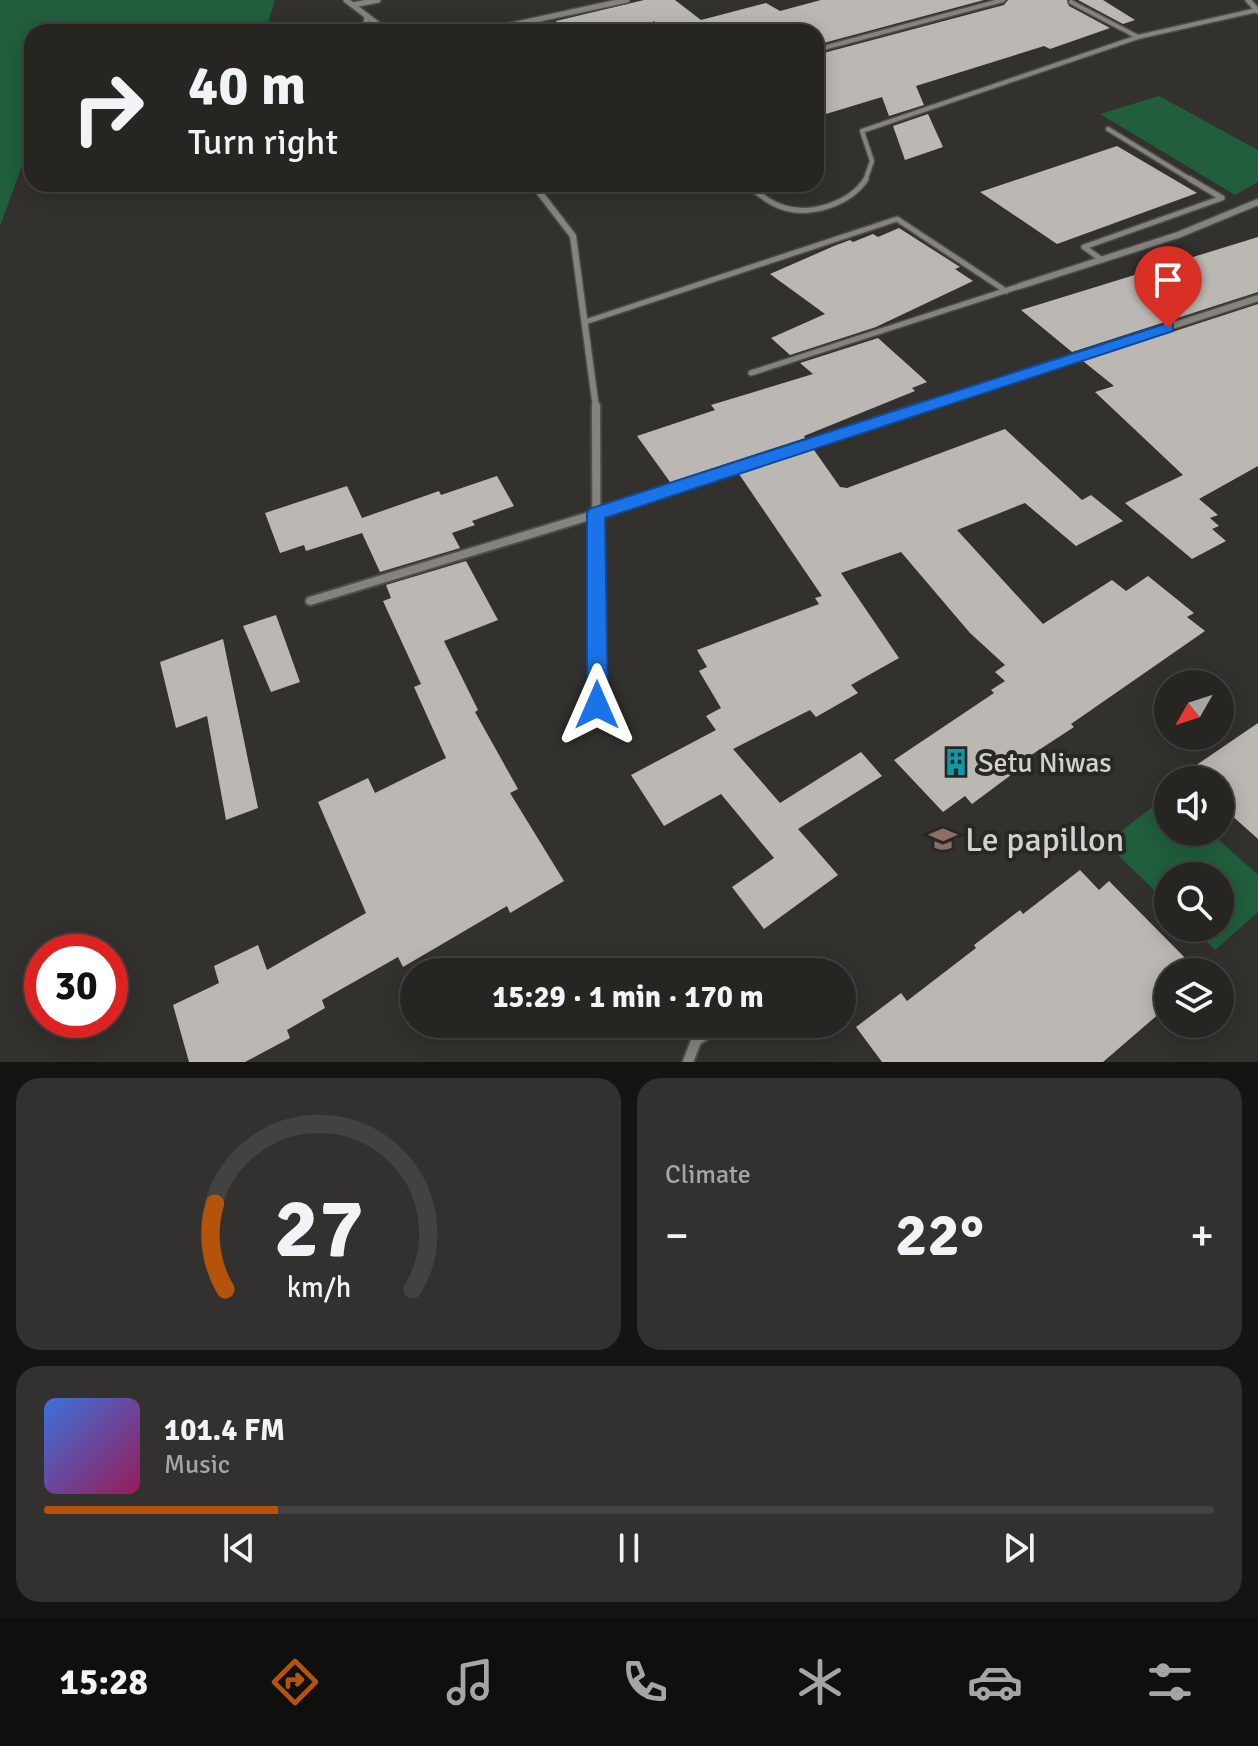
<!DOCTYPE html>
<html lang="en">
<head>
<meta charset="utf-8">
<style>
	:root { --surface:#262522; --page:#32312f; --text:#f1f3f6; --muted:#a4a5a5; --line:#424240; --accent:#b45309 }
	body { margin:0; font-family:Signika,sans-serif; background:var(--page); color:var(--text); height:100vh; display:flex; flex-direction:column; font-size:30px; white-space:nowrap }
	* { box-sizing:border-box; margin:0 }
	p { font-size:26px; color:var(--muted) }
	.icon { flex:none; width:44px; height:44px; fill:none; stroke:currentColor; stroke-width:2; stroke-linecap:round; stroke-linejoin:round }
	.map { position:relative; height:1062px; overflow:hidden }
	.side { display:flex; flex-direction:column; gap:16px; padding:16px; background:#151413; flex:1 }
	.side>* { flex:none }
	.banner { position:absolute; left:24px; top:24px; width:800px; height:168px; border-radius:24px; box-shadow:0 4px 20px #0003,0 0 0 2px var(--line); background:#262522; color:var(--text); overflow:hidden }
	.needle { width:52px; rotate:231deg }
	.buttons { position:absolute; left:1154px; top:670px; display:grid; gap:16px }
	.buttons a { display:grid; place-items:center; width:80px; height:80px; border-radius:50%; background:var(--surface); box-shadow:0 4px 20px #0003,0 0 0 2px var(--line); font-size:40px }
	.speed { position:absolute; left:24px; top:934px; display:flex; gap:16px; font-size:40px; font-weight:700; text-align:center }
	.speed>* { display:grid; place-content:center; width:104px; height:104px; border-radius:50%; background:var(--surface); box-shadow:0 4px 20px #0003,0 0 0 2px var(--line); line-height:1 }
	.speed .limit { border:12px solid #d22; background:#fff; color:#111 }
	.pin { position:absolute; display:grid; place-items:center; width:68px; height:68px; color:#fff; margin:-82px -34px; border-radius:50% 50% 50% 0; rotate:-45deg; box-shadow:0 0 8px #0007 }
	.pin .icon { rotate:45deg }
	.me { position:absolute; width:88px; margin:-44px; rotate:0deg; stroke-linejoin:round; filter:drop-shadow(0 0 6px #0008) }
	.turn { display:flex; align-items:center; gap:28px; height:168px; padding:0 32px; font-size:36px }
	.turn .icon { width:104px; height:104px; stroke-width:2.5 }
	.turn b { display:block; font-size:56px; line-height:68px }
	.big { font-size:60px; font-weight:700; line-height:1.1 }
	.side .widget { flex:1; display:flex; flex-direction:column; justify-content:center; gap:12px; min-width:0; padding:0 28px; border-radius:24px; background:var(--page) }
	.side .dial { align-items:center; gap:0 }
	.dial svg { height:208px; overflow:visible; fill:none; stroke:var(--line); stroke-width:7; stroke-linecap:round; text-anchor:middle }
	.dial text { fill:var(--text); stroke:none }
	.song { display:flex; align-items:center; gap:24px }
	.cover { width:96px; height:96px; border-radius:12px; background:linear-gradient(135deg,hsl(220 70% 55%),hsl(330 70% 35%)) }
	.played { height:8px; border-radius:4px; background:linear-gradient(90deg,var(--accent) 20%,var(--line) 20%) }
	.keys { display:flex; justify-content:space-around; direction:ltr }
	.heat { display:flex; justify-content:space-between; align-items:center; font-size:44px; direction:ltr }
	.side .tiles { flex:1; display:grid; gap:16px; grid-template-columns:1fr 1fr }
	.widget:last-child { grid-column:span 2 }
	.trip { position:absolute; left:400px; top:958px; width:456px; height:80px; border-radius:40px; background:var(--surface); box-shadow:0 4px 20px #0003,0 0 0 2px var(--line); font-weight:700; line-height:80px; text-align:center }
	.menu { display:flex; height:128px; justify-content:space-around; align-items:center; background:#0f0f0e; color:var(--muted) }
	.menu .icon { width:56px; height:56px }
	.menu .on { color:var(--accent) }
	.menu b { font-size:36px; color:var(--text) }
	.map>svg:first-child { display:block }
	.green { fill:#205e3d }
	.building { fill:#bbb8b4 }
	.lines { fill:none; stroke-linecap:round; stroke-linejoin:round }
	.service-far1-casing { stroke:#4e4d4a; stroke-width:7 }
	.service-casing { stroke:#4e4d4a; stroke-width:8 }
	.minor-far3-casing { stroke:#4e4d4a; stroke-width:8 }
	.minor-far2-casing { stroke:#4e4d4a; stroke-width:9 }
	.minor-far1-casing { stroke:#4e4d4a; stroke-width:12 }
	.minor-casing { stroke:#4e4d4a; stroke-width:14 }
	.service-far1 { stroke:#85837e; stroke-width:4 }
	.service { stroke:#85837e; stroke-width:5 }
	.minor-far3 { stroke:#85837e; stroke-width:5 }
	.minor-far2 { stroke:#85837e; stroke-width:6 }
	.minor-far1 { stroke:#85837e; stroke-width:8 }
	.minor { stroke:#85837e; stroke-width:10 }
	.route { fill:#1a73e8; stroke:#114b97; stroke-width:2 }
	.labels { text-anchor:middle; stroke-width:8; stroke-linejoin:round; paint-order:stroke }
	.poi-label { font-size:28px; fill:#d2d1ce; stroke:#292724; text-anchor:start }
	.near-poi-label { font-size:34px; fill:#d2d1ce; stroke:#292724; text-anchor:start }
</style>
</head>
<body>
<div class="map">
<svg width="1258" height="1062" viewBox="0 0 1258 1062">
	<rect width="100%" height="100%" fill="#33312d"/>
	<g class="green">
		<path d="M0 0H275L266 29 261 32H32V152L26 155 0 226Z"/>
		<path d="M1159 96 1258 150V182L1235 195 1100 114Z"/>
		<path d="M1168 795V832H1210L1258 875V912L1215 950 1193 928H1220V876H1168V904L1106 843Z"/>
	</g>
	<g class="building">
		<path d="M644 0H675L701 20 766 3 780 11 821 0H984L816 45V32H667L654 21 649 26 654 32H557L556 21Z"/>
		<path d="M1008 0H1067L1069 6 1110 28 1050 49 1044 46 916 86 924 105 889 116 882 97 816 117V55L1004 5Z"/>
		<path d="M1078 0H1103L1135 20 1123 24Z"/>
		<path d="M928 114 943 147 905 160 893 126Z"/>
		<path d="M1117 146 1197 193 1057 244 980 192Z"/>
		<path d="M899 228 960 267 955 269 973 281 876 327 790 355 771 338 825 314 770 274 834 246 850 240 853 242 873 234 878 237Z"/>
		<path d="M1258 237V292L1072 352 1021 310Z"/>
		<path d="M1258 304V466L1199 499 1218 515 1210 518 1219 526 1212 529 1226 541 1192 559 1125 503 1183 475 1095 392 1114 386 1083 361Z"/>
		<path d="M878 338 927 382 912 388 915 391 804 436 805 438 670 482 637 436 715 410 711 405 813 374 800 363Z"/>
		<path d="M1005 429 1082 500 1091 495 1123 521 1076 546 1025 503 957 530 1043 624 1112 580 1126 591 1148 576 1194 613 1187 617 1205 631 1071 724 1074 727 1016 765 1019 769 972 804 965 796 943 812 894 760 994 693 991 690 1005 681 995 672 1005 665 970 633 901 552 841 573 899 658 851 685 858 693 816 717 810 710 733 749 780 803 861 752 882 776 798 829 838 875 764 929 732 887 774 858 721 794 664 826 631 775 716 730 706 716 721 708 699 671 707 667 697 650 819 604 815 598 822 596 739 474 814 450 840 487 847 488Z"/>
		<path d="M497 476 514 506 472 521 475 525 452 533 460 548 380 572 362 533 306 551 304 545 280 553 265 513 347 486 362 518 439 491 441 495Z"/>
		<path d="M466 561 498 620 444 641 478 710 475 712 518 789 510 793 564 881 510 913 507 906 403 967 398 957 322 1000 325 1008 287 1030 290 1038 245 1062H189L173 1005 219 983 214 966 258 945 267 970 366 913 318 802 368 778 375 793 446 758 414 687 421 684 383 601 391 598 386 585Z"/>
		<path d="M276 615 300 682 271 692 243 626Z"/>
		<path d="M223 639 258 808 226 820 207 716 176 728 160 662Z"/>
		<path d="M1258 723V839L1220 805V780H1205L1192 768Z"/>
		<path d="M1080 870 1099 890 1109 881 1199 972H1168V1006L1103 1062H882L856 1027 901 993 907 1001 976 948 974 945 1020 910 1023 914Z"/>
	</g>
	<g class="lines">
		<g class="service-far1-casing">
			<g id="service-far1">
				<path d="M1071 2 1138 37"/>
				<path d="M654 26 662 32"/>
				<path d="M816 50 1003 0"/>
				<path d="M1108 129 1193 181"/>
				<path d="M865 181 872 161 862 131 1138 37 1257 10"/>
			</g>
		</g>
		<g class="service-casing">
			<g id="service">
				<path d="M746 184C758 193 770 204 785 208 812 216 851 203 866 179"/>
				<path d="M1102 260 1084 247 1222 198 1190 179"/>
				<path d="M585 322 897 219 1006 291"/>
				<path d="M751 373 1020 286"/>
			</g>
		</g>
		<g class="minor-far3-casing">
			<g id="minor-far3">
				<path d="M346 0 388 32"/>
				<path d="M1248 0 1258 11"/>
				<path d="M353 5 378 0"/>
				<path d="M365 32 367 16"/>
				<path d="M480 32 627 0"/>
			</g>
		</g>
		<g class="minor-far2-casing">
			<g id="minor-far2">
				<path d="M533 184 573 236 596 408"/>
				<path d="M1020 286 1178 235 1258 202"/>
				<path d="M919 408 1258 298"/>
			</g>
		</g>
		<g class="minor-far1-casing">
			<g id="minor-far1">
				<path d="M596 406 597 697"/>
				<path d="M310 601 596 514 925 406"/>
			</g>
		</g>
		<g class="minor-casing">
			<g id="minor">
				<path d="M597 695V705"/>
				<path d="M688 1062 696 1041 720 1024"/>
			</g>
		</g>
		<use href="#service-far1" class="service-far1"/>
		<use href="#service" class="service"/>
		<use href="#minor-far3" class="minor-far3"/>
		<use href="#minor-far2" class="minor-far2"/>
		<use href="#minor-far1" class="minor-far1"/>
		<use href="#minor" class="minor"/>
	</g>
	<path class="route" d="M1168 323 1173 324V331L605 518 608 705 605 712 597 714 590 712 587 705V514L589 509Z"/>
	<defs>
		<g id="building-bare" transform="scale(2.16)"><path d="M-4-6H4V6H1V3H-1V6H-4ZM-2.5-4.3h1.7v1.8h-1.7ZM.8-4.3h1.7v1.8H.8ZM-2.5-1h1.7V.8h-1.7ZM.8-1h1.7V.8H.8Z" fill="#0f9aa8" stroke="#292724" stroke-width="2.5" paint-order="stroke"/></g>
		<g id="school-bare" transform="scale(2.16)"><path d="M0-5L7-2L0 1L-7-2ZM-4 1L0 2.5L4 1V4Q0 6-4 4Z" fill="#8d6e63" stroke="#292724" stroke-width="2.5" paint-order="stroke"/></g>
	</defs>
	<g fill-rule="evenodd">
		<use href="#building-bare" x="956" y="762"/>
		<use href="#school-bare" x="943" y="839"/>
	</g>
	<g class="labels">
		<g class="poi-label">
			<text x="978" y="772">Setu Niwas</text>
		</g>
		<g class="near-poi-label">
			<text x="965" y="851">Le papillon</text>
		</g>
	</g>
</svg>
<div class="buttons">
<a><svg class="needle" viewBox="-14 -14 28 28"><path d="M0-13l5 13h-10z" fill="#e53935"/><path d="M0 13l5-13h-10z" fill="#a4a5a5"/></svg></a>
<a><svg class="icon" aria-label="sound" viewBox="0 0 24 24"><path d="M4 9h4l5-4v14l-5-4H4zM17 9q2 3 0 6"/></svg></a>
<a><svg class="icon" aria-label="search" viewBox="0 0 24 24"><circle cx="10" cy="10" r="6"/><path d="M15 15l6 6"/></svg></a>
<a><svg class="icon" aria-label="layers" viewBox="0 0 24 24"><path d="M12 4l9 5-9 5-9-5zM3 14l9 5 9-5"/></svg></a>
</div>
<div class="speed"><div class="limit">30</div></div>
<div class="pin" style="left:1168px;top:328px;background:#d93025"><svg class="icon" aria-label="arrive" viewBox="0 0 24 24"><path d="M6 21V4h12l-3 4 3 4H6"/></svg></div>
<svg class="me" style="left:597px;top:705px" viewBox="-20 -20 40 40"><path d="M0-17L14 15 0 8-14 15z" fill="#1a73e8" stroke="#fff" stroke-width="4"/></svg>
<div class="trip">15:29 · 1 min · 170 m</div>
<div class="banner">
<div class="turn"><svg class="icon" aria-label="right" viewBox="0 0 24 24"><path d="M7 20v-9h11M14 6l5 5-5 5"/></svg><div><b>40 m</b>Turn right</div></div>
</div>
</div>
<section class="side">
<div class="tiles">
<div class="widget dial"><svg viewBox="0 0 100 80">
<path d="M14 69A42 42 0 1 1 86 69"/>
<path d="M14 69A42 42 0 0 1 10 36" stroke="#b45309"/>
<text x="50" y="56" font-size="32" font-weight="700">27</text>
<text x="50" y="72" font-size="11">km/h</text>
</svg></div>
<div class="widget"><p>Climate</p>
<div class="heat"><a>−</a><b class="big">22°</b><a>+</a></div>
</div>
<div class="widget">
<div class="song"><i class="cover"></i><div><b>101.4 FM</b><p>Music</p></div></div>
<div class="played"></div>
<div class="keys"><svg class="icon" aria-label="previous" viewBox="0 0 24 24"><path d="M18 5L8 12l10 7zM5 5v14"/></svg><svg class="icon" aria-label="pause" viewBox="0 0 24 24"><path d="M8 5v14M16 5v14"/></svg><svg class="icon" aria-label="next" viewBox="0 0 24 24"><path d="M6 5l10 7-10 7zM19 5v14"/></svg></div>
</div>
</div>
</section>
<nav class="menu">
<b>15:28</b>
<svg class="icon on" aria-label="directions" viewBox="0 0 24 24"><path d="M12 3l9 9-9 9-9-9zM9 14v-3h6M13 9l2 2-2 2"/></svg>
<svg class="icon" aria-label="music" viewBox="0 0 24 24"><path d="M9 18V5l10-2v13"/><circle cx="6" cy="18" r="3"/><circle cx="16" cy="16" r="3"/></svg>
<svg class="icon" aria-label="phone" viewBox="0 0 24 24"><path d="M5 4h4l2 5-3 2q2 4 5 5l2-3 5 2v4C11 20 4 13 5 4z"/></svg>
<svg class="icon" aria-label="climate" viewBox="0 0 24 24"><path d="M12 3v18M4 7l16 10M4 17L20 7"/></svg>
<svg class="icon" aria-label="car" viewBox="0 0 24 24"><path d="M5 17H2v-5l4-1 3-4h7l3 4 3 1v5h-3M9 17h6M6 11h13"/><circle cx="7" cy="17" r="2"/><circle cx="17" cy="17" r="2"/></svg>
<svg class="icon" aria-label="filters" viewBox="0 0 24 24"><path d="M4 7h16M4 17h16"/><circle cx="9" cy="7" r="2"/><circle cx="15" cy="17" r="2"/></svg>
</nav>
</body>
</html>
